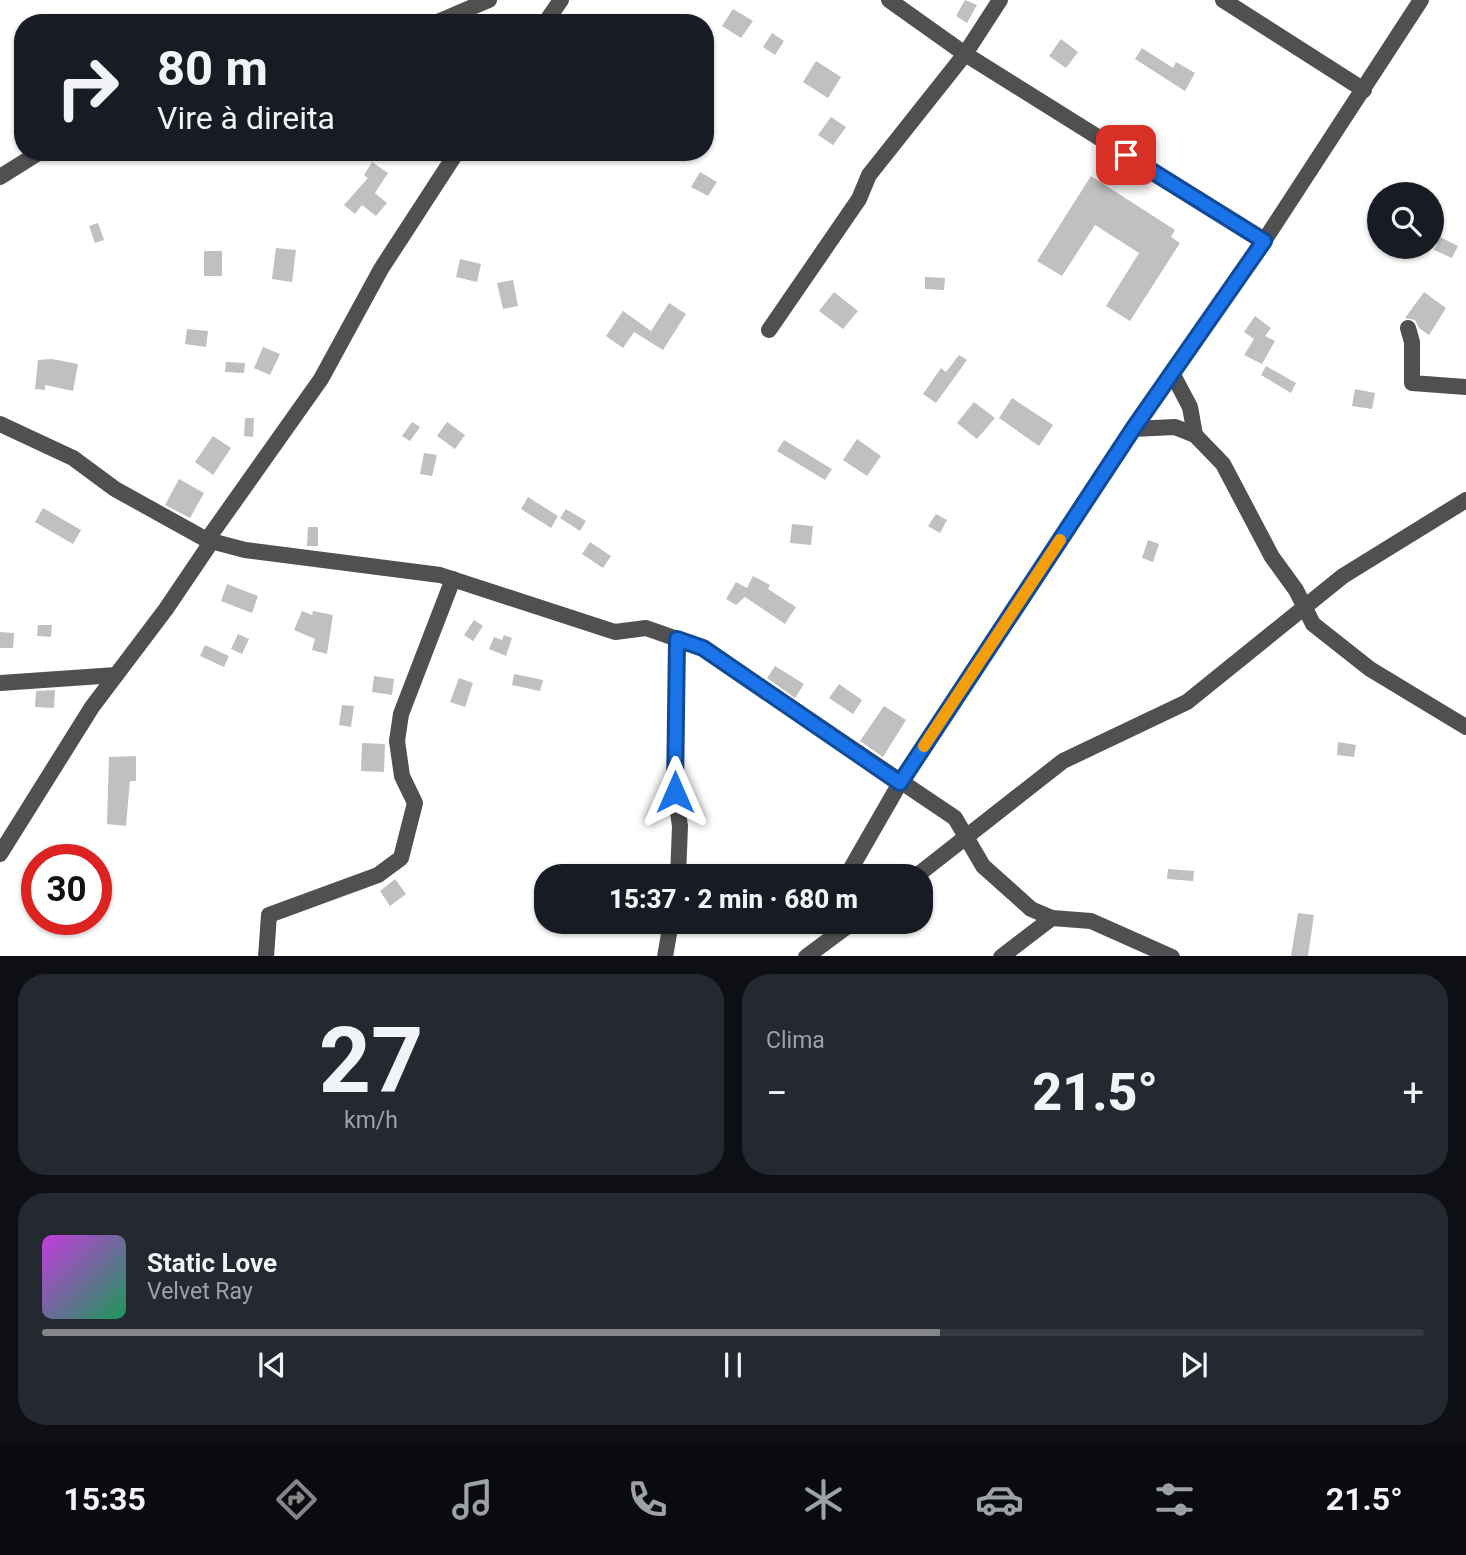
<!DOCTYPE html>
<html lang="pt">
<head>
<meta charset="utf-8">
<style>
	:root { --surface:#171b24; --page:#242831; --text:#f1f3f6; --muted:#9ea1a6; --line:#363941; --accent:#858687 }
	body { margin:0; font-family:Roboto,sans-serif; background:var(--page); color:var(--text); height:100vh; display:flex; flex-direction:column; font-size:26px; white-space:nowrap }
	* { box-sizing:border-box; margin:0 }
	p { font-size:23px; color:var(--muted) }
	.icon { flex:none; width:38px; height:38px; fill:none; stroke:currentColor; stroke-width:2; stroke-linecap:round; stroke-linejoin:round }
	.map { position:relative; height:956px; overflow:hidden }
	.panel { display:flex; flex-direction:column; gap:18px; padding:18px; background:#0d0f14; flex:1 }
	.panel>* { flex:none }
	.hud { position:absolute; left:14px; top:14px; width:700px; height:147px; border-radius:28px; box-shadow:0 2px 5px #0004; background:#171b24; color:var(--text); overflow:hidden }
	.tools { position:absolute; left:1367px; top:182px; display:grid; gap:14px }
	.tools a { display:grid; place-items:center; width:77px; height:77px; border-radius:50%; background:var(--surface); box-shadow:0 2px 5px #0004; font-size:35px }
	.speed { position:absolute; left:21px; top:844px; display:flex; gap:14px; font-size:35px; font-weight:700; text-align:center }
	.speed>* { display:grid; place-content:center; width:91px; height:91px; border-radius:50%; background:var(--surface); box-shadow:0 2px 5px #0004; line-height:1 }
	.speed .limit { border:10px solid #d22; background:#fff; color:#111 }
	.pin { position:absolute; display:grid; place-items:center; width:60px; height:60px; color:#fff; margin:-30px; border-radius:14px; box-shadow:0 4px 10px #0006 }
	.me { position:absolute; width:77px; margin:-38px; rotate:0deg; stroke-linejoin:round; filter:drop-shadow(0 0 5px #0008) }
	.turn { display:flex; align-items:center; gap:24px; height:147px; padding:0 28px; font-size:32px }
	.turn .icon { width:91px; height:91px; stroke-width:2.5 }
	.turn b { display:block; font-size:49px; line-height:60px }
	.big { font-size:52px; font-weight:800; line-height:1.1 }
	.panel .card { flex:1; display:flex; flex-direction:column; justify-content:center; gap:10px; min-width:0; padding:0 24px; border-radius:28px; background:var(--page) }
	.panel .dial { align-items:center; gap:0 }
	.dial b { font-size:91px; line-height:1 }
	.song { display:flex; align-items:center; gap:21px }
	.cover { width:84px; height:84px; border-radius:10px; background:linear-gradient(135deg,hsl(290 70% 55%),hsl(150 70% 35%)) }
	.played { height:7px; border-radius:4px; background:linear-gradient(90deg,var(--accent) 65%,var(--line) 65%) }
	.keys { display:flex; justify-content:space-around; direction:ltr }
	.heat { display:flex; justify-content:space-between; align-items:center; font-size:38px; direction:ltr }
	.panel .tiles { flex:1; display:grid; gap:18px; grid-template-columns:1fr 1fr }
	.card:last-child { grid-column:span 2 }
	.trip { position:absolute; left:534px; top:864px; width:399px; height:70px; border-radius:28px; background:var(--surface); box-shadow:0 2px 5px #0004; font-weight:800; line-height:70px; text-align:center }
	.tabs { display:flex; height:112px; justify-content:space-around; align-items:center; background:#090b0e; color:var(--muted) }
	.tabs .icon { width:49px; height:49px }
	.tabs .current { color:var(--accent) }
	.tabs b { font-size:32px; color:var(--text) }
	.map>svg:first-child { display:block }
	.building { fill:#c0c0c0 }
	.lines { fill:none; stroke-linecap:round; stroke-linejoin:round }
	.minor { stroke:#505050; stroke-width:16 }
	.route-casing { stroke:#114b97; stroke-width:18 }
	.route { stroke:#1a73e8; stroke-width:12 }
	.slow { stroke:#f59e0b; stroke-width:12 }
</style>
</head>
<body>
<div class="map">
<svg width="1466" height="957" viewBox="0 0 1466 957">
	<rect width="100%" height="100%" fill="#fff"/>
	<g class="building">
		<path d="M965 0 977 5 967 23 956 16Z"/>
		<path d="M733 9 753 21 741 38 722 26Z"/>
		<path d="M772 33 784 41 775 55 763 47Z"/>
		<path d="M1061 39 1078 52 1066 68 1049 56Z"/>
		<path d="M1142 48 1173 68 1176 62 1195 73 1185 91 1135 59Z"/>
		<path d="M816 61 841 77 828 98 803 82Z"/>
		<path d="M831 117 846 127 833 145 818 135Z"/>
		<path d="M372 162 388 173 375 193 387 203 376 216 362 205 355 214 344 205 368 178 364 175Z"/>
		<path d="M700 172 717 182 708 196 691 187Z"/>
		<path d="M1091 176 1175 230 1171 237 1180 243 1130 321 1106 306 1139 253 1095 225 1062 276 1037 261Z"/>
		<path d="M98 223 104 240 95 243 89 226Z"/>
		<path d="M1440 237 1458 246 1452 258 1434 250Z"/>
		<path d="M276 248 296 250 292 282 272 279Z"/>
		<rect x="204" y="251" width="18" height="25"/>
		<path d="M460 259 481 264 477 282 456 277Z"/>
		<path d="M925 277 945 278 944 290 925 289Z"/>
		<path d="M513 280 518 306 503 309 497 283Z"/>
		<path d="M834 292 858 311 843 329 819 311Z"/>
		<path d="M1424 292 1446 308 1429 335 1419 328 1415 320 1405 318Z"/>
		<path d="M669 303 686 314 663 350 634 332 623 348 606 336 623 311 651 331Z"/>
		<path d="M1255 316 1271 328 1265 336 1275 341 1262 364 1244 355 1254 339 1244 332Z"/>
		<path d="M187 329 208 331 206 347 185 344Z"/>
		<path d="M263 347 280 354 270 375 254 368Z"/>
		<path d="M959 355 967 360 936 403 923 394 941 368 946 372Z"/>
		<path d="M52 359 78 364 73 391 45 385V390L35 389 38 360Z"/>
		<path d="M226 362 245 363 244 373 225 372Z"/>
		<path d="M1266 366 1296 383 1291 393 1261 375Z"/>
		<path d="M1355 389 1375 393 1372 409 1352 406Z"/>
		<path d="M1012 398 1053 425 1039 446 999 418Z"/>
		<path d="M974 402 995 418 977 439 957 423Z"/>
		<path d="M245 418H254L253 437 244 436Z"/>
		<path d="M412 422 420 427 410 441 402 436Z"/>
		<path d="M447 422 465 435 455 449 437 436Z"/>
		<path d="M213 436 231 448 213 475 195 462Z"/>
		<path d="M857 439 881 456 867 476 843 460Z"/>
		<path d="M784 440 832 469 825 480 777 451Z"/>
		<path d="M424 453 437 455 432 476 420 474Z"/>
		<path d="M179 479 204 493 190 518 165 505Z"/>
		<path d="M528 497 558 516 551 528 521 509Z"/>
		<path d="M43 508 81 530 73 544 35 522Z"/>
		<path d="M566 509 586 521 580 531 560 518Z"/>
		<path d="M936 514 947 520 940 533 928 526Z"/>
		<path d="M792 524 813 526 811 545 790 543Z"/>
		<path d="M308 527H318V546H307Z"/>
		<path d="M1148 540 1159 544 1153 562 1142 558Z"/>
		<path d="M590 542 611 556 603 568 582 554Z"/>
		<path d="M753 576 770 585 768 589 796 607 785 624 745 597 736 605 726 599 736 582 747 588Z"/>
		<path d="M227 584 258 596 252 613 221 601Z"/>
		<path d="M302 611 312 615 313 611 333 615 327 654 312 650 315 639 294 630Z"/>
		<path d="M474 620 483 626 473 641 464 635Z"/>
		<path d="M38 625H52L51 637 37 636Z"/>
		<path d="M0 632 14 633 13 648H0Z"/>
		<path d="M238 634 249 639 242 654 231 649Z"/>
		<path d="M504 635 512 638 506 656 489 649 494 637 502 640Z"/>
		<path d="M205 645 229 656 224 667 200 656Z"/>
		<path d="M775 666 804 684 795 698 767 678Z"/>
		<path d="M514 674 543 680 540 691 512 685Z"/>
		<path d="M374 676 394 679 392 695 372 692Z"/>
		<path d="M459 678 473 683 465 707 450 702Z"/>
		<path d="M839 684 862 700 853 714 829 698Z"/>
		<path d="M55 690 54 708 35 707 36 691Z"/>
		<path d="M342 705 354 706 351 727 339 725Z"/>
		<path d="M884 706 906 720 883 757 860 741Z"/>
		<path d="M1338 742 1356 745 1354 757 1337 755Z"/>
		<path d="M362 743 385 744 384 772 361 771Z"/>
		<path d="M136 756V781H130L126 826 107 824 109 757Z"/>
		<path d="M1168 869 1194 871 1193 881 1167 879Z"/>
		<path d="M395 879 406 894 390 906 380 891Z"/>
		<path d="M1298 913 1314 915 1308 956H1291Z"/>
	</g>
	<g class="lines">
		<g class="minor">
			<path d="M889 0 965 54 1264 241"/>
			<path d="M1223 0 1364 90"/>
			<path d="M435 23 489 0"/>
			<path d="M545 23 561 0"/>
			<path d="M457 152 381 269 321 379 207 540 245 550 440 575 615 632 646 628 703 648 955 818 983 866 1031 909 1052 918 1091 921 1172 957"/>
			<path d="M0 177 40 152"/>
			<path d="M1408 328 1412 342V383L1466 387"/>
			<path d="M769 330 859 199 869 175 965 54 1000 0"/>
			<path d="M1172 373 1190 407 1195 435"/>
			<path d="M0 424 73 458 115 489 207 540"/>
			<path d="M1133 429 1175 427 1195 435 1223 464 1272 557 1296 590 1313 624 1370 669 1466 727"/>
			<path d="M677 639 675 792 680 826 678 877"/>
			<path d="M0 683 116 675"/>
			<path d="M0 854 92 707 166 609 212 541"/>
			<path d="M846 877 900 783 1133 429 1264 241 1421 0"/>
			<path d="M915 877 1063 761 1187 702 1343 576 1466 500"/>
			<path d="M266 957 269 915 378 875 401 858 415 803 402 776 397 741 401 714 453 579"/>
			<path d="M665 957 671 922"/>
			<path d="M806 957 853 922"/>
			<path d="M1001 957 1052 918"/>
		</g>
	</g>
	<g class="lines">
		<g class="route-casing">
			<path id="route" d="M675 792 677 639 703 648 900 783 1133 429 1264 241 1126 155"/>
		</g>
		<use href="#route" class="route"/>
		<path class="slow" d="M924 746 1060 540"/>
	</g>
</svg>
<div class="tools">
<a><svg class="icon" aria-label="search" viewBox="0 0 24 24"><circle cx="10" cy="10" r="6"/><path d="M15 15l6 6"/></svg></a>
</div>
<div class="speed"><div class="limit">30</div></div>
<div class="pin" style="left:1126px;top:155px;background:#d93025"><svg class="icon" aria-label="arrive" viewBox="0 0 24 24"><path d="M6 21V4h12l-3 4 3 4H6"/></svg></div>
<svg class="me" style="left:675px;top:792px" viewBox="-20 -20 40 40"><path d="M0-17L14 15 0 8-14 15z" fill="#1a73e8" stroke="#fff" stroke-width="4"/></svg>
<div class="trip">15:37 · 2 min · 680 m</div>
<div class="hud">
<div class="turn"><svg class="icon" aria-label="right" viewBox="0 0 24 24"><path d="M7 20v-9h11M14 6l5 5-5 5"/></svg><div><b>80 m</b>Vire à direita</div></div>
</div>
</div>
<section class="panel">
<div class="tiles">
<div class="card dial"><b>27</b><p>km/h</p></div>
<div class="card"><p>Clima</p>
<div class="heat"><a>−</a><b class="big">21.5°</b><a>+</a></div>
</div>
<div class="card">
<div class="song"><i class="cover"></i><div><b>Static Love</b><p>Velvet Ray</p></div></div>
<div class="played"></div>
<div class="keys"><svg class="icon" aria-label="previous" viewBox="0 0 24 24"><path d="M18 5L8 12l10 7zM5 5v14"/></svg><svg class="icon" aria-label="pause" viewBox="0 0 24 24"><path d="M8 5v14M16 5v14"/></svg><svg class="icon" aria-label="next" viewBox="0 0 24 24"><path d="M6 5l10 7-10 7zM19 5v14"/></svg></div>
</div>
</div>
</section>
<nav class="tabs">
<b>15:35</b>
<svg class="icon current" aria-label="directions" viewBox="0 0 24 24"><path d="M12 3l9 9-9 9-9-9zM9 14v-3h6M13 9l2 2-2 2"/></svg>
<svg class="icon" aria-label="music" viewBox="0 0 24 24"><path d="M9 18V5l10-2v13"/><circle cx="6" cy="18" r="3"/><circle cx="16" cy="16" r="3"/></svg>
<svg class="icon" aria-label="phone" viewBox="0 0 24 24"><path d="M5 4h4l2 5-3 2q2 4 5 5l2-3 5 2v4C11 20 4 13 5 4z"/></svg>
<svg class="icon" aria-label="climate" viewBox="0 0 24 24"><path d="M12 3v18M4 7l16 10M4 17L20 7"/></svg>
<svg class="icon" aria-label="car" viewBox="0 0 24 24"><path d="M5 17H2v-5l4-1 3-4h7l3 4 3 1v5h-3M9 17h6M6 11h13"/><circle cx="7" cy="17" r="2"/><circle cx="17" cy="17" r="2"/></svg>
<svg class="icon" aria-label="filters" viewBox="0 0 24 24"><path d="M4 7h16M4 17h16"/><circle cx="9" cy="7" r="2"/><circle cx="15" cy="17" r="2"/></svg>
<b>21.5°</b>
</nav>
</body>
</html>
